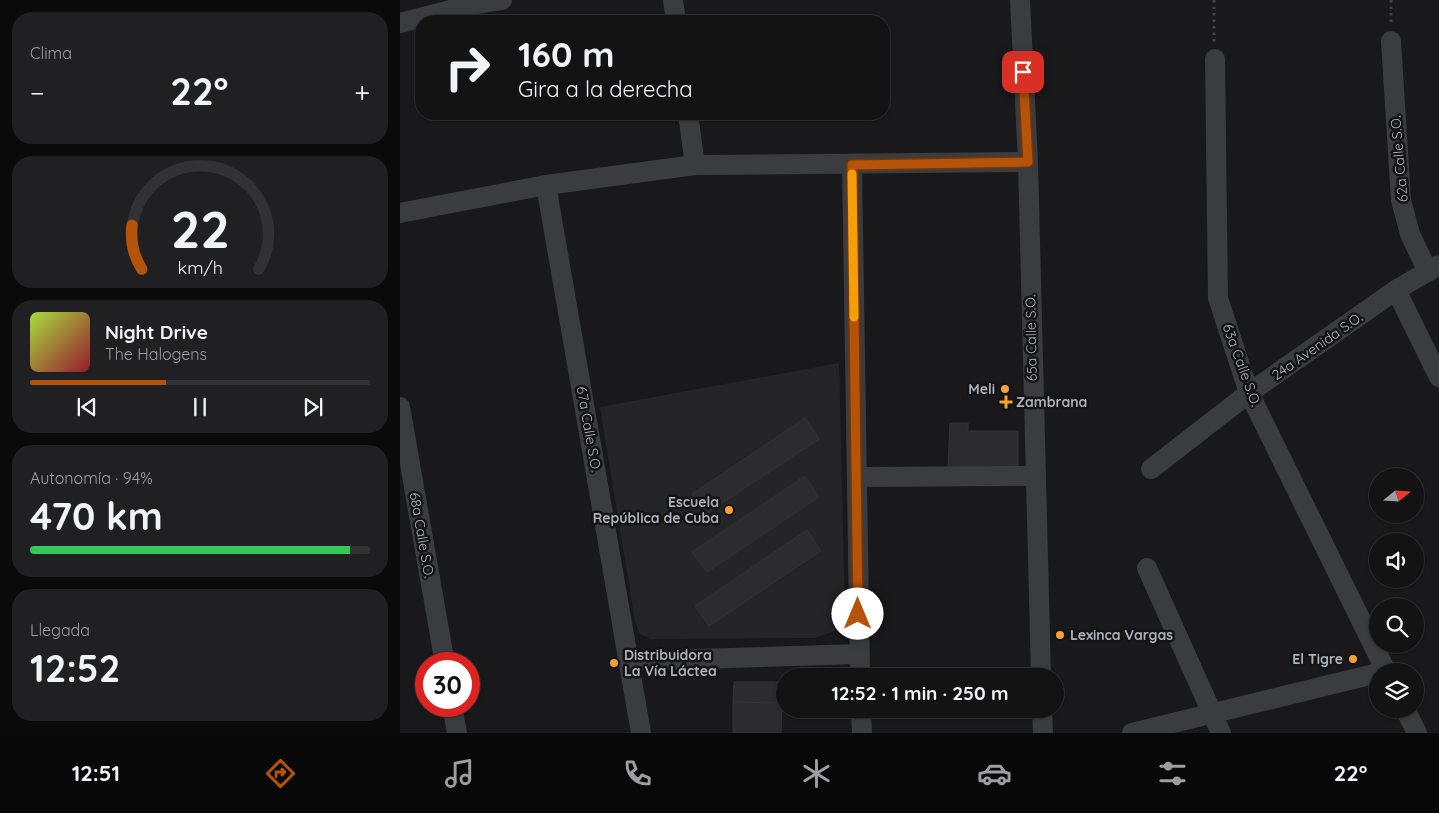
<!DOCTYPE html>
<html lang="es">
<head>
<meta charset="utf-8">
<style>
	:root { --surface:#131314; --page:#202022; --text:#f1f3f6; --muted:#9d9ea0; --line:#323234; --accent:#b45309 }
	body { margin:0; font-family:Quicksand,sans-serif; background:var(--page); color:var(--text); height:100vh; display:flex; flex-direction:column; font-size:19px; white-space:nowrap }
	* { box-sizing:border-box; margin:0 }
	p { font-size:16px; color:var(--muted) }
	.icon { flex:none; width:28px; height:28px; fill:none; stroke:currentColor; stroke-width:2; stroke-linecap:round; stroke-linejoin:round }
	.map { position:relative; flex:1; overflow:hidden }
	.details { display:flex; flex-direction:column; gap:12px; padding:12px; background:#0a0a0b; width:400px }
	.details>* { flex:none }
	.hud { position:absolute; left:15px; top:15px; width:475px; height:105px; border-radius:20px; box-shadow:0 1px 4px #0004,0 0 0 1px var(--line); background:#131314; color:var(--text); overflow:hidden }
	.needle { width:32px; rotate:72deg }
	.fabs { position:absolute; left:969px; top:468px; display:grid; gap:10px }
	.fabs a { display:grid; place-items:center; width:55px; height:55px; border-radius:50%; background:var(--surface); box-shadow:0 1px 4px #0004,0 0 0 1px var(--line); font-size:25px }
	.speed { position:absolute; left:15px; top:652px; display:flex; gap:10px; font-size:25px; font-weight:700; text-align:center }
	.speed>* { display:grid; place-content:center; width:65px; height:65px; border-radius:50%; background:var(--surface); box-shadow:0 1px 4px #0004,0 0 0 1px var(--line); line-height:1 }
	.speed .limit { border:8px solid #d22; background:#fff; color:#111 }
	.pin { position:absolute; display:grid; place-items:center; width:42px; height:42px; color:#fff; margin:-21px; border-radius:10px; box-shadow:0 2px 8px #0006 }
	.me { position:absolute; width:55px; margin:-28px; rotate:0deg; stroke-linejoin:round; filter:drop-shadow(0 0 4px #0008) }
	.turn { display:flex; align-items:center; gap:18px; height:105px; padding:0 20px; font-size:22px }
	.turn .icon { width:65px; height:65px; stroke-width:2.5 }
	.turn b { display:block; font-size:35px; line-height:42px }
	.big { font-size:38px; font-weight:700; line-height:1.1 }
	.details .widget { flex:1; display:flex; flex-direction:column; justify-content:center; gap:8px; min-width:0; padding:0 18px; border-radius:20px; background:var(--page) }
	.details .dial { align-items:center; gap:0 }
	.dial svg { height:130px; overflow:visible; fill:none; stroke:var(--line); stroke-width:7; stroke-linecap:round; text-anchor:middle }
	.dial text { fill:var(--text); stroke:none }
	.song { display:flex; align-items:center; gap:15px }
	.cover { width:60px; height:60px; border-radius:8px; background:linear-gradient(135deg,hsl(80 70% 55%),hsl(350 70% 35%)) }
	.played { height:5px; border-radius:2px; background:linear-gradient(90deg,var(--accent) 40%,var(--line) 40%) }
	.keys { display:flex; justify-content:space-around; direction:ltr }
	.heat { display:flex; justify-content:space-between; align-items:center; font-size:28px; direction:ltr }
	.charge { height:8px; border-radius:4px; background:linear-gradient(90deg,#34c759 94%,var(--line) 0) }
	.trip { position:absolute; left:376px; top:668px; width:288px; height:50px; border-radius:25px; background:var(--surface); box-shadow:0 1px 4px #0004,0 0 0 1px var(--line); font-weight:700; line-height:50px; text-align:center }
	.tab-bar { display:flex; height:80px; justify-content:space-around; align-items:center; background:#080808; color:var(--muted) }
	.tab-bar .icon { width:35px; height:35px }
	.tab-bar .current { color:var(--accent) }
	.tab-bar b { font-size:22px; color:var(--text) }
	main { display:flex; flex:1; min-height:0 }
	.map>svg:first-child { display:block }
	.built { fill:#252528 }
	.building { fill:#2c2c2f; stroke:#333337 }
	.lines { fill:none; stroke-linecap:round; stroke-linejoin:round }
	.path { stroke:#404347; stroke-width:3; stroke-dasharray:2.5 4; stroke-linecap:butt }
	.minor { stroke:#3a3c40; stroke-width:20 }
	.route-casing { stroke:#753606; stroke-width:12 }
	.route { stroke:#b45309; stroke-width:9 }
	.slow { stroke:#f59e0b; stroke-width:9 }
	.poi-dot { fill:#f59f37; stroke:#141416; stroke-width:2 }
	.labels { text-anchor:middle; stroke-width:5; stroke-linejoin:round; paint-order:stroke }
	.street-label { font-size:14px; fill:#abb2bb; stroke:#141416 }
	.poi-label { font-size:14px; font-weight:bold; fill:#abb2bb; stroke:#141416; text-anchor:end }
</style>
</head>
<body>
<main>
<section class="details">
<div class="widget"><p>Clima</p>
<div class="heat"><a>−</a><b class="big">22°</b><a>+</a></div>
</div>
<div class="widget dial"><svg viewBox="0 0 100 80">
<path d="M14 69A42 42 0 1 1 86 69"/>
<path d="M14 69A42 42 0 0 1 8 42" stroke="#b45309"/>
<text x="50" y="56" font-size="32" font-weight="700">22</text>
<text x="50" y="72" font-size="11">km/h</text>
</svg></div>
<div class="widget">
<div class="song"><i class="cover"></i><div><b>Night Drive</b><p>The Halogens</p></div></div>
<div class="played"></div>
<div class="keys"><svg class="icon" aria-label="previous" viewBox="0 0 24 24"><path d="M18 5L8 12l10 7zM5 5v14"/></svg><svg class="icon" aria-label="pause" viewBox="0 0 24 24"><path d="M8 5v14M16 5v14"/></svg><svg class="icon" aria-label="next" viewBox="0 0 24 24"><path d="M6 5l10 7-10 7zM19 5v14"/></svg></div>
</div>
<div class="widget"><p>Autonomía · 94%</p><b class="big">470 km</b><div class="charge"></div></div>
<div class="widget"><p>Llegada</p><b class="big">12:52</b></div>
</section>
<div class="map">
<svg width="1039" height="733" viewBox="0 0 1039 733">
	<rect width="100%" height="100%" fill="#19191b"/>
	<path class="built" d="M439 363 445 613 435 631 415 638 251 639 240 634 235 622 200 407Z"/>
	<g class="building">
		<path d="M405 418 419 439 307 513 292 494Z"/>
		<path d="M550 423H568V431H618V468L548 466Z"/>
		<path d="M405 476 419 497 307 572 292 552Z"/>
		<path d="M407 530 421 551 309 626 295 606Z"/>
		<path d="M334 682H383L382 703 333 702Z"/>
		<path d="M333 702 382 703 381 733H333Z"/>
	</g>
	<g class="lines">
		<g class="path">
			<path d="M814 0V42"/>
			<path d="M991 0V24"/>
		</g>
		<g class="minor">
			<path d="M273 0 276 21"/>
			<path d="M620 0 628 162 641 676"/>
			<path d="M0 23 66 6 102 0"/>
			<path d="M991 41 1001 200 1010 234 1028 272"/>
			<path d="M815 59 818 298 849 393 986 671"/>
			<path d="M288 114 295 165"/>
			<path d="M452 165 460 676"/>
			<path d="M146 185 241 733"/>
			<path d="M0 213 146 185 295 165 628 162"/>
			<path d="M996 290 1039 377"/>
			<path d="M0 407 45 664"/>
			<path d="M751 469 849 393 996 290 1039 265"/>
			<path d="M457 477 634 476"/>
			<path d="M747 568 821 733"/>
			<path d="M230 661 459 654"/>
			<path d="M52 706 57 733"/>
			<path d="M461 709 462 733"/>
			<path d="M642 709 643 733"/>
			<path d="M1005 709 1017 733"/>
			<path d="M732 733 978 673"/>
		</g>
	</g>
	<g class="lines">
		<g class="route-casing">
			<path id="route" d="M458 614 452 165 628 162 623 72"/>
		</g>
		<use href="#route" class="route"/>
		<path class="slow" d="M452 174 454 317"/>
	</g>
	<g class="poi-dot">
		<circle cx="605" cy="389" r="5"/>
		<path d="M603.5 394.5h5v5h5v5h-5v5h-5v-5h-5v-5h5z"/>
		<circle cx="329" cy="510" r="5"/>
		<circle cx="660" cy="635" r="5"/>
		<circle cx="953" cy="659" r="5"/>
		<circle cx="214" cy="663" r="5"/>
	</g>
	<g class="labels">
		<g class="street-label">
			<text transform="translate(999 159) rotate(-95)" y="5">62a Calle S.O.</text>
			<text transform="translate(631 338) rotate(-91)" y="5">65a Calle S.O.</text>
			<text transform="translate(917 346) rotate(-35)" y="5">24a Avenida S.O.</text>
			<text transform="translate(842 365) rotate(70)" y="5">63a Calle S.O.</text>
			<text transform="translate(189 429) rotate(80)" y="5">67a Calle S.O.</text>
			<text transform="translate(22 535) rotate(80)" y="5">68a Calle S.O.</text>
		</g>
		<g class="poi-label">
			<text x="595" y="394">Meli</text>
			<text x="616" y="407" text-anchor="start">Zambrana</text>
			<text x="319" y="507">Escuela<tspan x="319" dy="16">República de Cuba</tspan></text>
			<text x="670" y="640" text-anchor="start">Lexinca Vargas</text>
			<text x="224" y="660" text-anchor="start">Distribuidora<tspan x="224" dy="16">La Vía Láctea</tspan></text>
			<text x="943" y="664">El Tigre</text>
		</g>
	</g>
</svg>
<div class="fabs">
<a><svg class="needle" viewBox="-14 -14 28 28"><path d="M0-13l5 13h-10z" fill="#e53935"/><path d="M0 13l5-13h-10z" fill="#9d9ea0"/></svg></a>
<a><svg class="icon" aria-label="sound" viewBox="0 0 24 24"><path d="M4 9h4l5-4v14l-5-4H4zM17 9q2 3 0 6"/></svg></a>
<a><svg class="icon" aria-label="search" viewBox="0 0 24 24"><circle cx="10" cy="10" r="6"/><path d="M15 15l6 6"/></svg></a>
<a><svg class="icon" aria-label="layers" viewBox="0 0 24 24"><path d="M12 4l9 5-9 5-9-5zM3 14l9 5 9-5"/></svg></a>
</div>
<div class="speed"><div class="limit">30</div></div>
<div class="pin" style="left:623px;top:72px;background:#d93025"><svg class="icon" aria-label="arrive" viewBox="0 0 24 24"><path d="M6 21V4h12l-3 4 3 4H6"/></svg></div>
<svg class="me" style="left:458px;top:614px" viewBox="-20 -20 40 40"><circle r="19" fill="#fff"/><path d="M0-13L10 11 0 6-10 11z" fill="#b45309"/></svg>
<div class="trip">12:52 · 1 min · 250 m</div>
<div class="hud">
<div class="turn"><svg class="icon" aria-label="right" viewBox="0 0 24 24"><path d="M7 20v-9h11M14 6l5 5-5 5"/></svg><div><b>160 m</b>Gira a la derecha</div></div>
</div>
</div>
</main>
<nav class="tab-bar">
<b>12:51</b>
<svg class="icon current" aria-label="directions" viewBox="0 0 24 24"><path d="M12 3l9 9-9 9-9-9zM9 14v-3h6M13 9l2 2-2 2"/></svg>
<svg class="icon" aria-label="music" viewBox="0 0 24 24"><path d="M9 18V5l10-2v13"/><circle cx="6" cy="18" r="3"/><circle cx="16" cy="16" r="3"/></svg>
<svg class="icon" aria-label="phone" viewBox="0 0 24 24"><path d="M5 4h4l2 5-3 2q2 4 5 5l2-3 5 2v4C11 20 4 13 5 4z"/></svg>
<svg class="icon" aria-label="climate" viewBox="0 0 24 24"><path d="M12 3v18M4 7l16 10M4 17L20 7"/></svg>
<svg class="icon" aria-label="car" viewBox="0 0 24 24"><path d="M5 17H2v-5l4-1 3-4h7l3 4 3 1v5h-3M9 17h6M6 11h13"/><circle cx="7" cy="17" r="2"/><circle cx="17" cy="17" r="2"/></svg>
<svg class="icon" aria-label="filters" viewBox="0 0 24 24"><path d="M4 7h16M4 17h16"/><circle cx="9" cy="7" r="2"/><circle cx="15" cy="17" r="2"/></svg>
<b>22°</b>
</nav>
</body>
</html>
